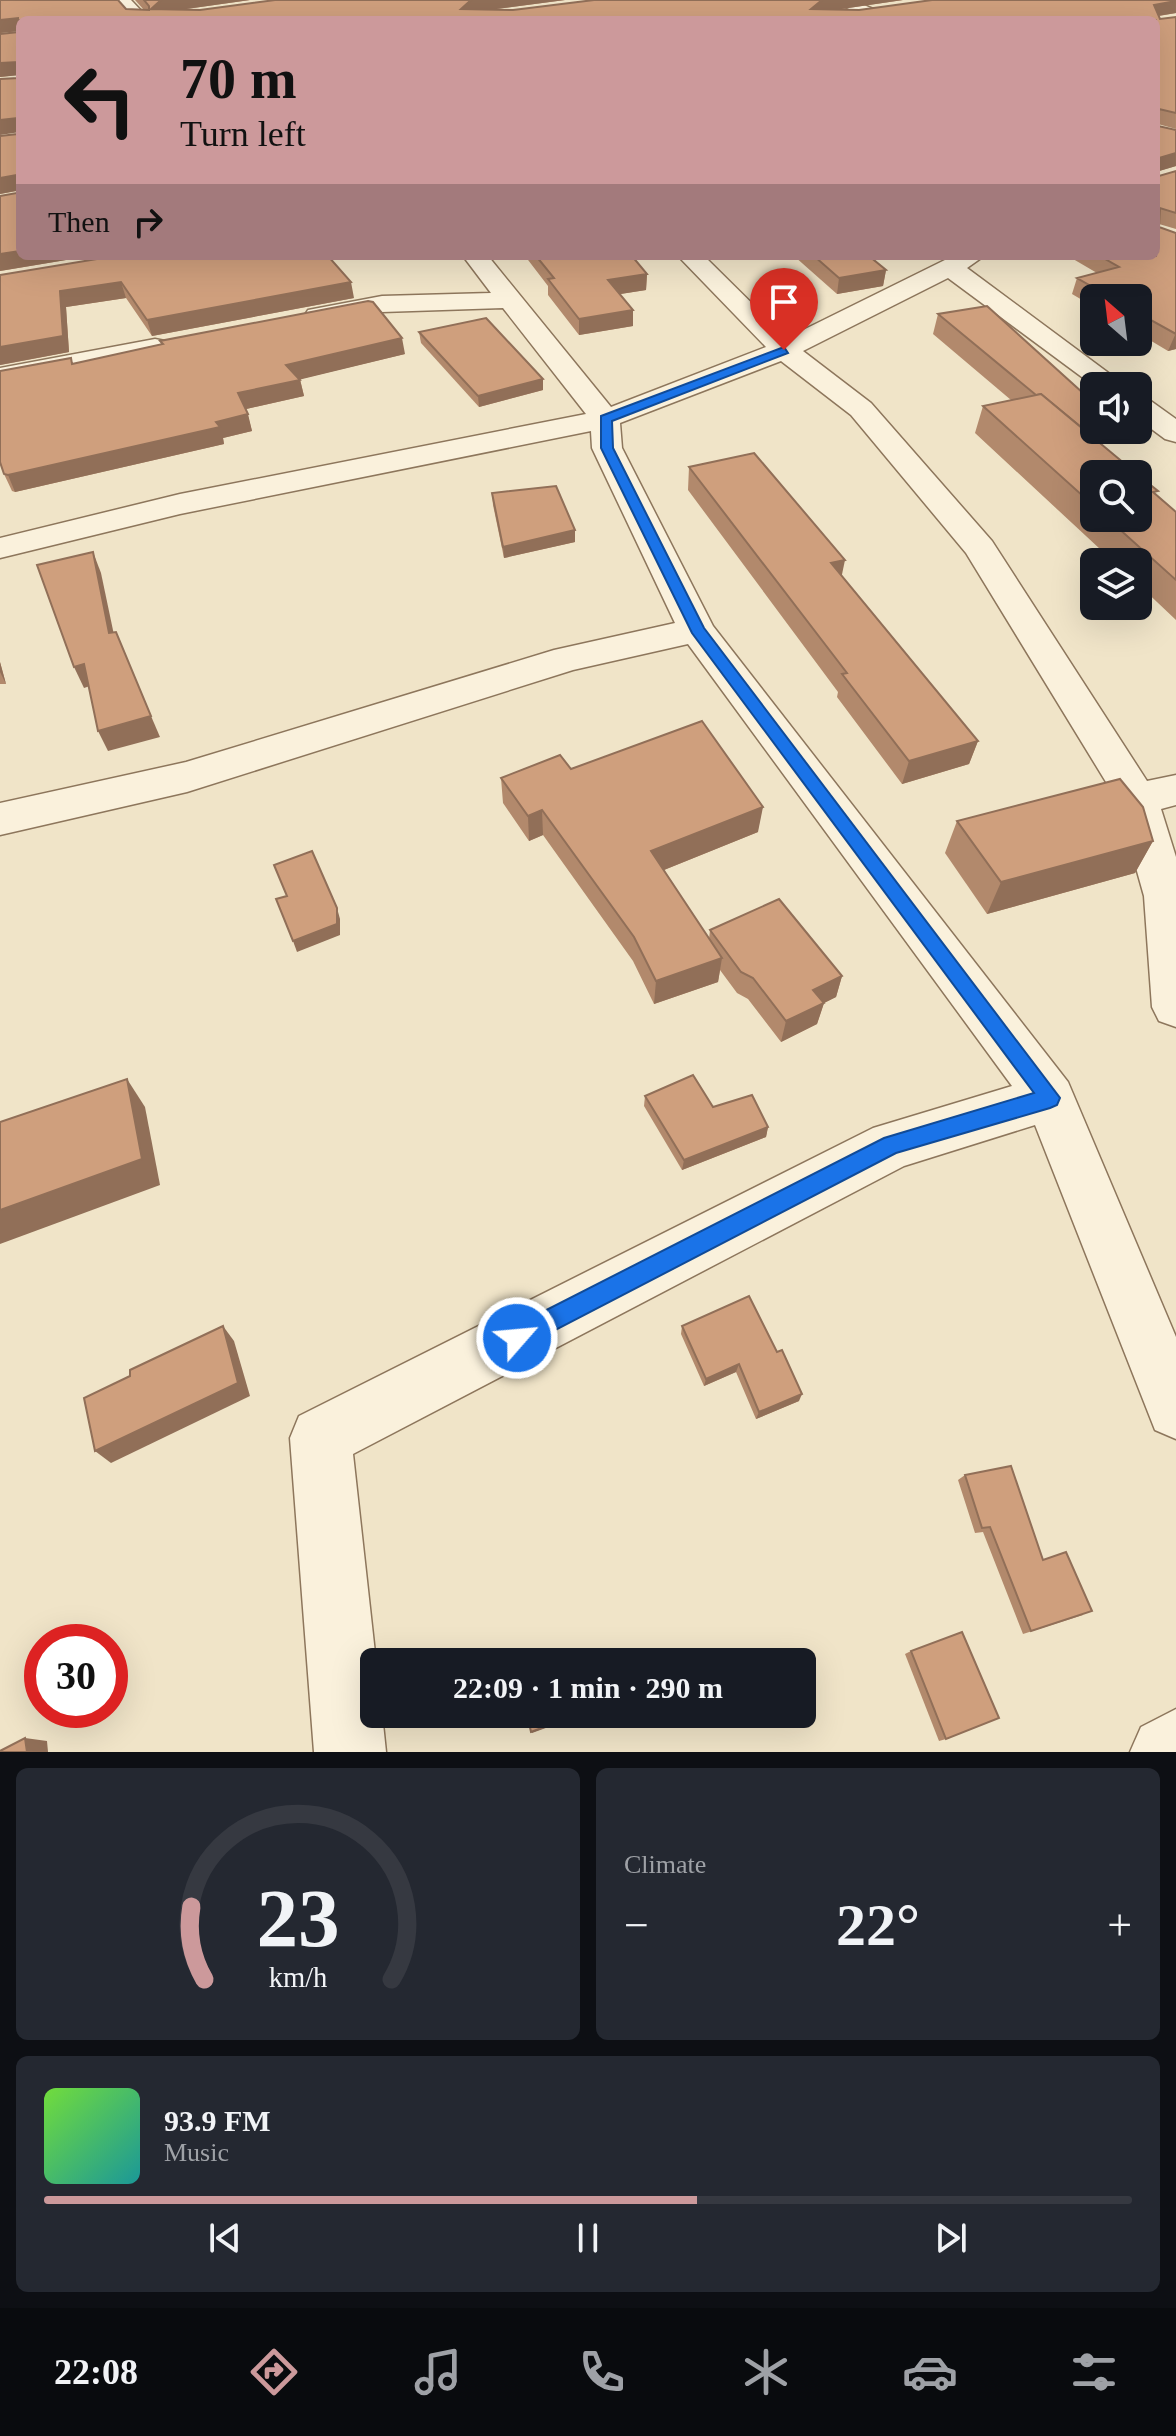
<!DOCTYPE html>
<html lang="en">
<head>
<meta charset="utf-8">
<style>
	:root { --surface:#171b24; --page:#242831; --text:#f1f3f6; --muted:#9ea1a6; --line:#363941; --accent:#cc999b }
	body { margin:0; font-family:Georgia,serif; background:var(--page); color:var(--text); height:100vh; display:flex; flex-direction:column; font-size:30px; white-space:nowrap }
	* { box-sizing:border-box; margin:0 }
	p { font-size:26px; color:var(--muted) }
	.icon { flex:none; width:44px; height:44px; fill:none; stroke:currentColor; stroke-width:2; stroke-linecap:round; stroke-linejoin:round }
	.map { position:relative; height:1752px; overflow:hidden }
	.drawer { display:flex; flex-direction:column; gap:16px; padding:16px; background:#0d0f14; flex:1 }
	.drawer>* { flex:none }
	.hud { position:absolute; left:16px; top:16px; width:1144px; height:244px; border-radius:12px; box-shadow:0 8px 32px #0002; background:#cc999b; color:#111; overflow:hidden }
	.needle { width:52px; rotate:332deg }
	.fabs { position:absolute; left:1080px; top:284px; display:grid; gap:16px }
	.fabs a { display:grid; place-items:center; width:72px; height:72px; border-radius:12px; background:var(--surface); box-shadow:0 8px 32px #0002; font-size:40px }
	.speed { position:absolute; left:24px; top:1624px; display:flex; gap:16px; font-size:40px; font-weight:700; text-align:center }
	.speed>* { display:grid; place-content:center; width:104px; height:104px; border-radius:50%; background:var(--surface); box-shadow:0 8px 32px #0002; line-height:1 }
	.speed .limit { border:12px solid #d22; background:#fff; color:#111 }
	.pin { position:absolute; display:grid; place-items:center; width:68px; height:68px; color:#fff; margin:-82px -34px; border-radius:50% 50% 50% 0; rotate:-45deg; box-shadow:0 0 8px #0007 }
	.pin .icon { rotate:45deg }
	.me { position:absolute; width:88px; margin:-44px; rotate:63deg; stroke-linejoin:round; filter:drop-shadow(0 0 6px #0008) }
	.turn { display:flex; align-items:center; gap:28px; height:168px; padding:0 32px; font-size:36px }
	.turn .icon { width:104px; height:104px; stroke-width:2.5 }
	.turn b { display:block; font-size:56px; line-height:68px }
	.then { display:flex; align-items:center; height:76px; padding:0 32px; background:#0003; gap:16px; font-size:30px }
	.big { font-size:60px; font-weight:600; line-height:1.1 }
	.drawer .card { flex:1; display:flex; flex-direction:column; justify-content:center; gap:12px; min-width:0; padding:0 28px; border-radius:12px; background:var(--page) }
	.drawer .dial { align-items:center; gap:0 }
	.dial svg { height:208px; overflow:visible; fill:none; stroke:var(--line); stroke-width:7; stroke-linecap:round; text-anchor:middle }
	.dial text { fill:var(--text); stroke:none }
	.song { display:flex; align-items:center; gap:24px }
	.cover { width:96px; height:96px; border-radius:12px; background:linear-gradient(135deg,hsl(100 70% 55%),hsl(180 70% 35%)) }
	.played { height:8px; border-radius:4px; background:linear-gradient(90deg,var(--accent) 60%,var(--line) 60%) }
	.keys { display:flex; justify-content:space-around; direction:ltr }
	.heat { display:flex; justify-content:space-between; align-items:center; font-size:44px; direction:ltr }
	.drawer .tiles { flex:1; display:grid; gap:16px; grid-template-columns:1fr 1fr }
	.card:last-child { grid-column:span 2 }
	.trip { position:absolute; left:360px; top:1648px; width:456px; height:80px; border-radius:12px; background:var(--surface); box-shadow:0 8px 32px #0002; font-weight:600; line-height:80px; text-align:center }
	.menu { display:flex; height:128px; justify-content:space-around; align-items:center; background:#090b0e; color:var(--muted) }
	.menu .icon { width:56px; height:56px }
	.menu .active { color:var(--accent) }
	.menu b { font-size:36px; color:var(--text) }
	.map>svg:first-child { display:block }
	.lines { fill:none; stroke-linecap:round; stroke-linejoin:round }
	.street-casing { stroke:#8d765c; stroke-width:3 }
	.street { fill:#faf1dc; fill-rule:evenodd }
	.wall { fill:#b2896c }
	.shaded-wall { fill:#916f58 }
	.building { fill:#cf9f7d; stroke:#916f58; stroke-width:2 }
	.route { fill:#1a73e8; stroke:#114b97; stroke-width:2 }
</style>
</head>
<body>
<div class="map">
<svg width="1176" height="1752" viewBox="0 0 1176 1752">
	<rect width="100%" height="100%" fill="#f0e4c8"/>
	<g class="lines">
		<g class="street-casing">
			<g id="street">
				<path d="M114 0H131L150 20H131Z"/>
				<path d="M829 0H852L899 20H874Z"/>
				<path d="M463 256H488L611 407 766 347 678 256H704L787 338 953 256H984L967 268 1126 386H1094L948 278 803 351 871 403 992 541 1147 781 1176 775V805L1161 809 1176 857V1027L1159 1021 1152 1007 1144 896 1117 800 966 553 851 415 781 361 620 423 622 448 713 626 1068 1082 1176 1337V1439L1155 1430 1035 1125 904 1166 353 1454 376 1662 374 1714H382L386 1752H314L290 1438 299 1416 873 1128 1012 1086 688 644 573 670 187 792 0 835V803L186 762 554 650 675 623 592 448 591 431 180 514 0 558V538L180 494 586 414 503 308 382 312 317 324 308 322 304 316 308 310 382 296 491 293Z"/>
				<path d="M155 339 165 341 169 347 165 353 0 386V368Z"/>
				<path d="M1138 396 1148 399 1176 419V442L1165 439 1138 419Z"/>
				<path d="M1176 1709V1752H1130L1141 1727Z"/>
			</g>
		</g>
		<use href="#street" class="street"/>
	</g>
	<g class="wall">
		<path d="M0 0 126 9 144 10 135 0H250L179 10H200L275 0H565L488 10H513L594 0H903L835 10H859L1176 0V13L1159 16 1160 19 1176 17V129L1158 124V126L1176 130V166L1159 171V176L1176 171V229L1159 224V227L1176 233V349L1168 351 1138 333V298H1094V307L1072 294 1077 278 1097 273 1068 256H1156V20H20V256H90L0 271V196L17 193V191L0 194V136L17 134 18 78V75L0 77V34L18 32V31L0 33Z"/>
		<path d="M525 256H632L647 274 646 290 620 294 633 310V326L579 335 548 295V286Z"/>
		<path d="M794 256H869L886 270 883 286 837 294Z"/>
		<path d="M0 275 354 298 152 336 126 298 66 307 69 352 0 365Z"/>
		<path d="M938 314 1094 403V420L1091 428 1087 432 1094 474V518H1138L1156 495 1176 512V620L1138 584V562H1114L975 433 983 406 1011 400 933 334Z"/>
		<path d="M419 332 543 379V390L479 407 421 343Z"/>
		<path d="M160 341 405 354 300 379 304 396 246 409 252 431 223 438 224 444 15 492 12 491 4 474 73 364 161 344Z"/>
		<path d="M689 467 842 577 978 741 969 764 902 784 837 697 838 692 688 490Z"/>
		<path d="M492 493 575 530V542L504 558 493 505Z"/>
		<path d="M0 662 6 684H0Z"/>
		<path d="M571 769 758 832 664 870 709 939 710 930 842 976 836 997 824 1003 817 1024 781 1042 748 999 737 993 720 970 718 982 654 1004 633 961 543 835 529 841 503 803 501 778Z"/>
		<path d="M957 821 1153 841 1135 873 987 914 945 853Z"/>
		<path d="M645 1096 713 1107 768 1127 766 1137 682 1170 644 1106Z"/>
		<path d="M682 1326 777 1352 799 1401 756 1419 736 1372 704 1386 681 1334Z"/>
		<path d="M965 1475 1043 1560 1083 1615 1023 1634 983 1532 975 1533 958 1480Z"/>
		<path d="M911 1651 946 1739 939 1741 905 1654Z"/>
	</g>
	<g class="shaded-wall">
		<path d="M161 0H250L165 12 151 9Z"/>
		<path d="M471 0H565L473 12 461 9Z"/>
		<path d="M822 0H903L821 12 811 9Z"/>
		<path d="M1176 1V13L1151 17 1154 5Z"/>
		<path d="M18 18 20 31 0 33V20Z"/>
		<path d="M18 62 20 75 0 77V63Z"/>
		<path d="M17 118 20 132 0 135V120Z"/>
		<path d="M1176 153V166L1156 172 1159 158Z"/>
		<path d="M17 175 20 190 0 194V178Z"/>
		<path d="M20 251V256H90L0 271V254Z"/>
		<path d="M886 270 883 286 837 294 839 278Z"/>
		<path d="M647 274 646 290 608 296V280Z"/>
		<path d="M121 282 126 298 66 307 69 352 0 365V347L60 291Z"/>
		<path d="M351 282 354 298 152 336 147 320Z"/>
		<path d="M633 310V326L579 335V319Z"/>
		<path d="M1176 334V349L1168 351 1175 335Z"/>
		<path d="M402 338 405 354 290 382 286 365Z"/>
		<path d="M543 379V390L479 407 478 396Z"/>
		<path d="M300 380 304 396 242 410 238 393Z"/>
		<path d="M1094 412V420L1091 428 1070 451 1078 430Z"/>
		<path d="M248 414 252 431 223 438 224 444 15 492 8 475Z"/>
		<path d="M575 530V542L504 558 503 547Z"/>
		<path d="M93 552 101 573 118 654 109 633Z"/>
		<path d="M845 560 840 584 831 563Z"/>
		<path d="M0 662 6 684 0 672Z"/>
		<path d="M84 664 93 685 84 688 74 667Z"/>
		<path d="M151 716 160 737 108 751 98 731Z"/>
		<path d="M978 741 969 764 902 784 909 761Z"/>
		<path d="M763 807 758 832 649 876 651 851Z"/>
		<path d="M542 810 543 835 529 841 528 816Z"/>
		<path d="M1153 841 1135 873 987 914 1001 882Z"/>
		<path d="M337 908 340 919V935L297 952 293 941Z"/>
		<path d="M722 958 718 982 654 1004 656 981Z"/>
		<path d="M842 976 836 997 824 1003 817 1024 781 1042 786 1021 813 990Z"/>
		<path d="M127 1079 145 1107 160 1185 0 1244V1210Z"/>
		<path d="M768 1127 766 1137 682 1170 684 1160Z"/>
		<path d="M223 1326 234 1341 250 1396 111 1463 95 1451Z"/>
		<path d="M739 1364 736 1372 704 1386 706 1379Z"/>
		<path d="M802 1394 799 1401 756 1419 759 1412Z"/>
		<path d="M576 1715V1717L532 1733 531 1732Z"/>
		<path d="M25 1738 47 1741 48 1752H27Z"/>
	</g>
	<g class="building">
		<path d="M0 0H118L126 9 149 10V6L144 0H161L151 9 200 10 275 0H471L461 9 513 10 594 0H822L811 9 859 10 932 0H1176V1L1154 5 1160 19 1176 17V113L1159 109 1158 126 1176 130V153L1159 158V176L1176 171V213L1160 208 1159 227 1176 233V334L1138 313V298H1112L1077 278 1119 267 1100 256H1156V20H20V251L0 254V196L17 193V175L0 178V136L17 134V118L0 120V79L18 78V62L0 63V34L18 32V18L0 20Z"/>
		<path d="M115 256H328L351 282 147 320 121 282 60 291 63 336 0 347V275Z"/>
		<path d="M536 256H632L647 274 608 280 633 310 579 319 548 279 554 278Z"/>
		<path d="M814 256H869L886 270 839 278Z"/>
		<path d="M368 301 373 302 402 338 286 365 300 380 238 393 248 414 216 422 220 427 8 475 4 474 0 462V371L71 358 72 364 163 344 160 341Z"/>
		<path d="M987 306 1094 403V412L1081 427 1041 394 1036 395 938 314Z"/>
		<path d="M486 318 543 379 478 396 419 332Z"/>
		<path d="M1041 394 1137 474H1094V506L983 406Z"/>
		<path d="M754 453 845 560 831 563 978 741 909 761 842 674 847 673 689 467Z"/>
		<path d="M1138 475 1158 491 1153 492 1176 512V580L1107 518H1138Z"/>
		<path d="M556 486 575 530 503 547 492 493Z"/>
		<path d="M93 552 109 633 116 632 151 716 98 731 84 664 74 667 37 565Z"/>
		<path d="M702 721 763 807 651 851 722 958 656 981 634 937 542 810 528 816 501 778 560 755 571 769Z"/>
		<path d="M1120 779 1143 807 1153 841 1001 882 957 821Z"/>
		<path d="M312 851 337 908V924L293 941 276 899 287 896 274 865Z"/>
		<path d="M779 899 842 976 813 990 824 1003 786 1021 753 978 741 972 710 930Z"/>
		<path d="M693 1075 713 1107 752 1095 768 1127 684 1160 645 1096Z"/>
		<path d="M127 1079 142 1159 0 1210V1122Z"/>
		<path d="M749 1296 777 1352 782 1350 802 1394 759 1412 739 1364 706 1379 682 1326Z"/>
		<path d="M223 1326 238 1383 95 1451 84 1398 130 1376V1370Z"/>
		<path d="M1011 1466 1043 1560 1066 1552 1092 1611 1031 1631 990 1527 982 1528 965 1475Z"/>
		<path d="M962 1632 999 1718 946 1739 911 1651Z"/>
		<path d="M527 1714H575L576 1715 531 1732Z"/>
		<path d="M25 1738 27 1752H0V1751Z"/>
	</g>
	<path class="route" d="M784 347 788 353 612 421 613 448 704 628 1060 1098 1057 1105 1050 1108 896 1153 517 1350 509 1346 505 1338 509 1329 884 1138 1034 1093 692 633 601 448V416Z"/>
</svg>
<div class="fabs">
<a><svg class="needle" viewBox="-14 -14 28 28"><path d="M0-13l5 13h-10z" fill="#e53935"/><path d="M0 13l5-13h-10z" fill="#9ea1a6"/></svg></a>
<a><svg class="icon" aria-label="sound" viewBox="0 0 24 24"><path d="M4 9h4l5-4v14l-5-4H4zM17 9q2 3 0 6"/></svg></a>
<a><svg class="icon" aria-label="search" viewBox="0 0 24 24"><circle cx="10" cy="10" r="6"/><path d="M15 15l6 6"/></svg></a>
<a><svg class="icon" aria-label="layers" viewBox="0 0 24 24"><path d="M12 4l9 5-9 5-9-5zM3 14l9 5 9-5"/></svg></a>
</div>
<div class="speed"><div class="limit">30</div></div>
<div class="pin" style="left:784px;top:350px;background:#d93025"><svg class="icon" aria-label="arrive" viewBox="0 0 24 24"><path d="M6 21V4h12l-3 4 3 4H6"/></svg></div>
<svg class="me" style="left:517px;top:1338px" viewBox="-20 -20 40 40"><circle r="17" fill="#1a73e8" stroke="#fff" stroke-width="3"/><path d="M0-11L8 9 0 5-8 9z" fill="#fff"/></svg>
<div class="trip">22:09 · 1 min · 290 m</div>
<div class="hud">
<div class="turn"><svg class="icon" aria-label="left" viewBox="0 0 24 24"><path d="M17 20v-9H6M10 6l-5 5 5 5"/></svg><div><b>70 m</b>Turn left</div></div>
<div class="then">Then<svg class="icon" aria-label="right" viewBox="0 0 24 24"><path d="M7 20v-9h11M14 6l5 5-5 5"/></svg></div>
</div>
</div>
<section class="drawer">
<div class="tiles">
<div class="card dial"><svg viewBox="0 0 100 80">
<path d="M14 69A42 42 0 1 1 86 69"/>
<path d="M14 69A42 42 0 0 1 9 41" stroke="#cc999b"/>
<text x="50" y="56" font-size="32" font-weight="700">23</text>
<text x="50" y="72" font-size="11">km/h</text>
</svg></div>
<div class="card"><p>Climate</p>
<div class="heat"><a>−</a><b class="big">22°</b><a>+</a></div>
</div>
<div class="card">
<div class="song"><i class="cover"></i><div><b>93.9 FM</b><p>Music</p></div></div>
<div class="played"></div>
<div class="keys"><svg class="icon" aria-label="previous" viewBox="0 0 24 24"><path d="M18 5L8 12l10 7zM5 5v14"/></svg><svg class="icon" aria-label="pause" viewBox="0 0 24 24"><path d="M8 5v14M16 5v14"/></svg><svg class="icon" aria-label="next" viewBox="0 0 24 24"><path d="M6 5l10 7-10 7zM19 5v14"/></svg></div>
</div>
</div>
</section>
<nav class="menu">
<b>22:08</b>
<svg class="icon active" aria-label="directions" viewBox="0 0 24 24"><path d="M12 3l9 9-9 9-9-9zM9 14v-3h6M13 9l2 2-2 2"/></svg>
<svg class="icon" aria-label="music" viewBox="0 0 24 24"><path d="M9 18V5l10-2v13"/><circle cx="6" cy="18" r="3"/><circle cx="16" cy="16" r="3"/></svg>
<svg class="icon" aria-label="phone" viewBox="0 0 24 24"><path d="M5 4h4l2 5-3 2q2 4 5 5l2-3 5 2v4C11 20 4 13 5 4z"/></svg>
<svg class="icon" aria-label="climate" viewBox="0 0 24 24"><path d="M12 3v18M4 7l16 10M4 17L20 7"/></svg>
<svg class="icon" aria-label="car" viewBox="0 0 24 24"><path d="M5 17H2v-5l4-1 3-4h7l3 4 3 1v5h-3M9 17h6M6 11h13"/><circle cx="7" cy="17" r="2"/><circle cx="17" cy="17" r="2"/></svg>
<svg class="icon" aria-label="filters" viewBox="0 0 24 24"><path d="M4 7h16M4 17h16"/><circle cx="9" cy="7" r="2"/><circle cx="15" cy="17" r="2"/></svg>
</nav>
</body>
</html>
